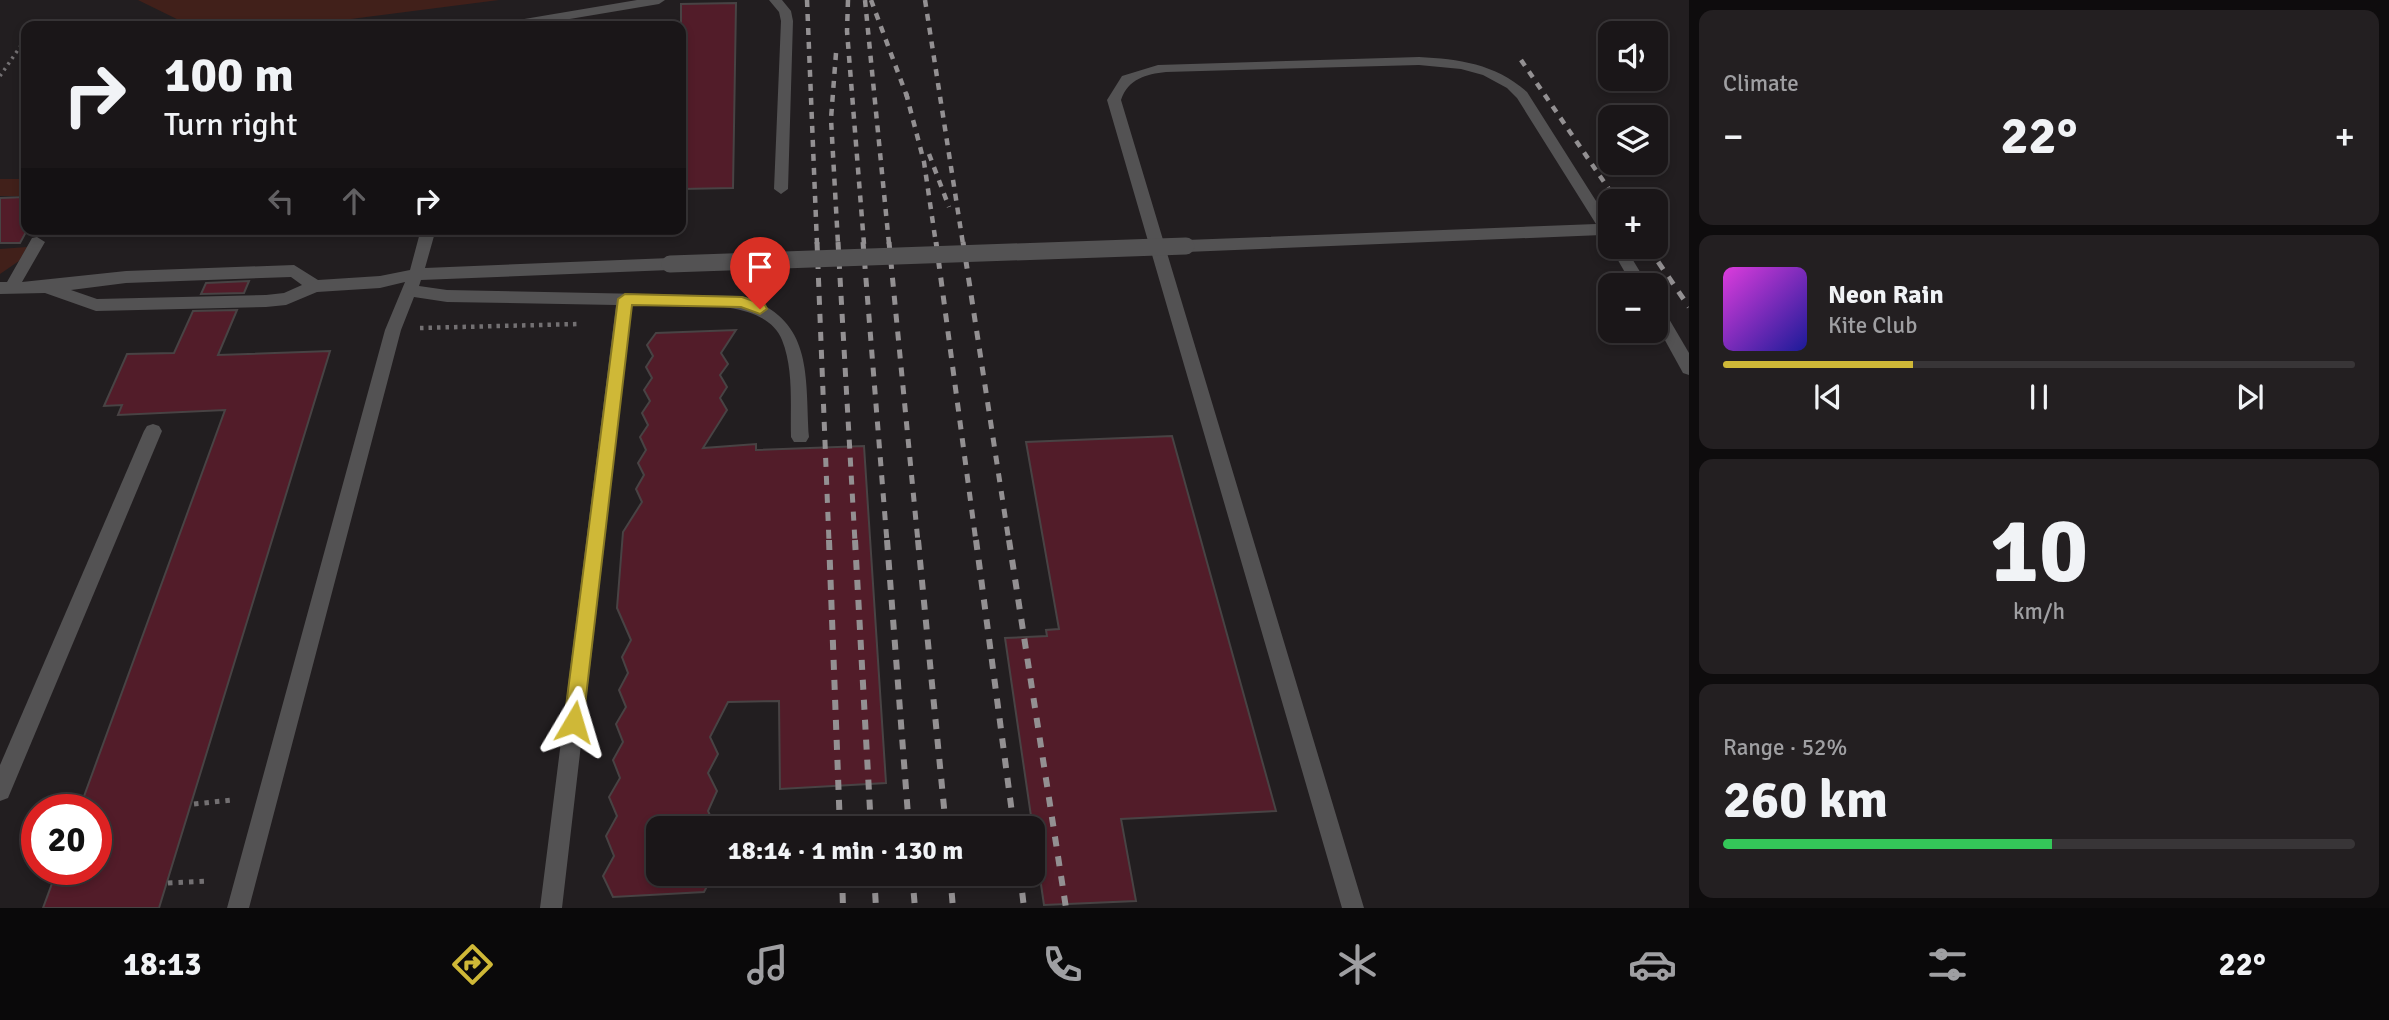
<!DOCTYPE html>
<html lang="en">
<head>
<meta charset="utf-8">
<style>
	:root { --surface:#1a1618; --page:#231f21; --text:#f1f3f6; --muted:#9f9fa2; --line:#383537; --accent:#cfb837 }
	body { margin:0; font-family:Signika,sans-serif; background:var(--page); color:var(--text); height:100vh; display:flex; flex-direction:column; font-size:26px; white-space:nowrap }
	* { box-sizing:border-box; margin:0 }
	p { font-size:23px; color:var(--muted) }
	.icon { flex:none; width:38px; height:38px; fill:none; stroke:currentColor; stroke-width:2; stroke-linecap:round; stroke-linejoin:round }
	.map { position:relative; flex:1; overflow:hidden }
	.panel { display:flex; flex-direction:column; gap:10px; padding:10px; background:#0e0c0d; width:700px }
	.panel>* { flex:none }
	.banner { position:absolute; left:21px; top:21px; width:665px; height:214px; border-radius:14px; box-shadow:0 4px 10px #0003,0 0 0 2px var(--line); background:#1a1618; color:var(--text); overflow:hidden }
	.buttons { position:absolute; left:1598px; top:21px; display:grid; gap:14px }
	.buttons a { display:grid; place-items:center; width:70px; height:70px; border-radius:14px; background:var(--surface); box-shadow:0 4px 10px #0003,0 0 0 2px var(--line); font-size:35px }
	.speed { position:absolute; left:21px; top:794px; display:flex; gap:14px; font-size:35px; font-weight:700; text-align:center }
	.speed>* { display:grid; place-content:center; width:91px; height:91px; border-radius:50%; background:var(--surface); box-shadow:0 4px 10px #0003,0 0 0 2px var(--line); line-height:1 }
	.speed .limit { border:10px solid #d22; background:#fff; color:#111 }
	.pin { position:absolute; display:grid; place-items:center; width:60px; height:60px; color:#fff; margin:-72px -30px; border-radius:50% 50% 50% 0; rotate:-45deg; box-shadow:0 0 7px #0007 }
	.pin .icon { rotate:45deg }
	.me { position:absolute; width:77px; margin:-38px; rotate:7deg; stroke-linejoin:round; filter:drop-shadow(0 0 5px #0008) }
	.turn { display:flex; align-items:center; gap:24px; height:147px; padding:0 28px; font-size:32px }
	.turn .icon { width:91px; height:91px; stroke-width:2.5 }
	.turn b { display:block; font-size:49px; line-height:60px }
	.lanes { display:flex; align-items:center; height:66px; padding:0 28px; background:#0003; justify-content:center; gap:35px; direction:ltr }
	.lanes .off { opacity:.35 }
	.big { font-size:52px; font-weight:700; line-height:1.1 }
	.panel .widget { flex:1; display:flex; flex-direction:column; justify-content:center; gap:10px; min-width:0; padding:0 24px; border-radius:14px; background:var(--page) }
	.panel .dial { align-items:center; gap:0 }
	.dial b { font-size:91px; line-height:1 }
	.song { display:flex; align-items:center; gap:21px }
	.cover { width:84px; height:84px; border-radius:10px; background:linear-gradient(135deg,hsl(300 70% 55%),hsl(240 70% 35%)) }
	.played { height:7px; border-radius:4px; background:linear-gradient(90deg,var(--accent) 30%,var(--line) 30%) }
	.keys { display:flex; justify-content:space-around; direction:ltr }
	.heat { display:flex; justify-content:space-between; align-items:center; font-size:38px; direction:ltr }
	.charge { height:10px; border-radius:5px; background:linear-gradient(90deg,#34c759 52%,var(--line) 0) }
	.trip { position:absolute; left:646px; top:816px; width:399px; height:70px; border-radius:14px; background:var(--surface); box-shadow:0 4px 10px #0003,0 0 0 2px var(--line); font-weight:700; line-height:70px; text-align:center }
	.tab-bar { display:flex; height:112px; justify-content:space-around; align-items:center; background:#0a090a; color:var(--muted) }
	.tab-bar .icon { width:49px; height:49px }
	.tab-bar .current { color:var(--accent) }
	.tab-bar b { font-size:32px; color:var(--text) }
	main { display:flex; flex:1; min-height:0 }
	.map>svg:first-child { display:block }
	.green { fill:#41201a }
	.building { fill:#521c29; stroke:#484344; stroke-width:2 }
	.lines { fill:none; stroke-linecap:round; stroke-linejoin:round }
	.path-far2 { stroke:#737072; stroke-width:3.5; stroke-dasharray:2.5 4.5; stroke-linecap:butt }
	.path-far1 { stroke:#737072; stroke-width:4.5; stroke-dasharray:3.5 5; stroke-linecap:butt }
	.path { stroke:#737072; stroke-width:5; stroke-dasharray:4.5 6; stroke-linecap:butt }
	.minor { fill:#535253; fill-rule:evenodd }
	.rail-far2 { stroke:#939092; stroke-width:4.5; stroke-dasharray:7 7; stroke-linecap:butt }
	.rail-far1 { stroke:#939092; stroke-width:5; stroke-dasharray:9 9; stroke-linecap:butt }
	.rail { stroke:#939092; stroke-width:6; stroke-dasharray:10 10; stroke-linecap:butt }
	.minor-bridge { stroke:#535253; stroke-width:17 }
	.route { fill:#cfb837; stroke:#877824; stroke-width:2 }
</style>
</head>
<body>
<main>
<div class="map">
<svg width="1689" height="908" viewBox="0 0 1689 908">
	<rect width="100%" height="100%" fill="#221e20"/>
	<g class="green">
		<path d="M138 0H499L304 25 243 26H191Z"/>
		<rect x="0" y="179" width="26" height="17"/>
		<path d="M27 247 19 261 0 274V249Z"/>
	</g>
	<g class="building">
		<path d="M736 3 733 188 681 189V4Z"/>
		<path d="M26 197V232L20 243H0V198Z"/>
		<path d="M249 281 244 293 201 294 206 283Z"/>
		<path d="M237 310 218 355 330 351 159 908H43L57 870H96V810H79L225 410 118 415 122 405 104 406 127 354 174 353 193 311Z"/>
		<path d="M736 330 721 353 728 364 720 375 727 387 720 398 727 410 703 448 756 444V450L864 446 886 783 780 789 779 701 728 702 710 737 718 754 708 773 717 791 708 811 716 828H658V873H714L704 892 613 897 603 876 614 856 606 836 617 816 609 797 620 778 613 760 623 742 616 724 626 707 619 690 628 673 622 657 631 640 617 608 623 532 642 502 636 489 644 475 638 463 646 450 640 437 648 425 642 413 650 401 644 390 652 378 646 367 653 356 647 345 656 333Z"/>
		<path d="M1172 436 1276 811 1121 819 1136 901 1044 905 1005 638 1047 636 1046 630 1059 629 1026 442Z"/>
	</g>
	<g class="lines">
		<path class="path-far2" d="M0 76 22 44"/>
		<path class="path-far1" d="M420 328 579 324"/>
		<g class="path">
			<path d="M194 804 232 800"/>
			<path d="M168 883 209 881"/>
		</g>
		<g class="minor">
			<path d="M637 0H665L659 4 528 26H501L507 22Z"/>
			<path d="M769 0H782L791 11 793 21 788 189 781 194 774 189 781 21 779 12Z"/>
			<path d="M1419 57C1459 59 1496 64 1527 92L1610 223V240L1602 235 1186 252 1178 246 1186 240 1596 224 1517 98 1507 88 1483 75 1461 69 1419 65 1166 72C1146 74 1128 79 1121 100L1364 908H1342L1107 100 1122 76 1158 65Z"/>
			<path d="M421 229H436L425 268 670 258 678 264 670 270 421 280 419 286 447 290 742 296C814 319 805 374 809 437L806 442H794L791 437C790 406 794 370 782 340 764 294 672 307 632 306L562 908H540L616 305 447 302 414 297 401 330 249 908H227L385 330 405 282 380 288 317 292 286 305 266 307 96 311 45 293 0 294V282H7L32 238 37 237 45 242 22 282 126 271 294 265 318 280 380 276 410 270ZM291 277 302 285 284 293 266 295 97 299 71 290 126 283Z"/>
			<path d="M1610 246 1625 247 1648 285H1632Z"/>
			<path d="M1656 305 1662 307 1689 353V375L1683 373 1656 324Z"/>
			<path d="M153 424 159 426 162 431 8 798 0 801V765L144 431 147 426Z"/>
		</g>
		<g class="rail-far2">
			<path d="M807 0 817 244"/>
			<path d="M848 0 847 31 864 244"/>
			<path d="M865 0 889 244"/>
			<path d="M871 0 909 102"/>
			<path d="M925 0 963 244"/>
			<path d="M836 53 831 119 838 244"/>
			<path d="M1521 60 1617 201"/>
			<path d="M906 93 924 162 936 244"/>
			<path d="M929 154 949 207"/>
		</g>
		<g class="rail-far1">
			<path d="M817 242 829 542"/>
			<path d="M838 242 855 542"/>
			<path d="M863 242 887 542"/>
			<path d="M889 242 918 542"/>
			<path d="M936 242 976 542"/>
			<path d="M963 242 1009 542"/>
			<path d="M1648 247 1689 307"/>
		</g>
		<g class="rail">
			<path d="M829 540 840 828"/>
			<path d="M855 540 871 828"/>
			<path d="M887 540 909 828"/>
			<path d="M918 540 946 828"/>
			<path d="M976 540 1014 828"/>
			<path d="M1009 540 1066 908"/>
			<path d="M842 873 843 908"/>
			<path d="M874 873 876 908"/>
			<path d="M912 873 915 908"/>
			<path d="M950 873 953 908"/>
			<path d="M1020 873 1024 908"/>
		</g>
		<path class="minor-bridge" d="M670 264 1186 246"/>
	</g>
	<path class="route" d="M625 294 742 297 765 305 767 309 760 314 741 307 632 305 583 722 580 728 574 731 567 728 564 722 618 299Z"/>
</svg>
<div class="buttons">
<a><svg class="icon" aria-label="sound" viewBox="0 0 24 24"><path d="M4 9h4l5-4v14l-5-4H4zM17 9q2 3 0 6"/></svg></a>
<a><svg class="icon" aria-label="layers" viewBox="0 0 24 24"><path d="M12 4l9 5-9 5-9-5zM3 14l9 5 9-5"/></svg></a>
<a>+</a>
<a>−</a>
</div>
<div class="speed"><div class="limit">20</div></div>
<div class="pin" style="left:760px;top:309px;background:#d93025"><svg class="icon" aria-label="arrive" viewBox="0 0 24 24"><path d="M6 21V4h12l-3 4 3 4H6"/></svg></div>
<svg class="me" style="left:574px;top:722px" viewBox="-20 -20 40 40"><path d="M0-17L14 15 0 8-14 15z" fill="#cfb837" stroke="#fff" stroke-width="4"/></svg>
<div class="trip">18:14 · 1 min · 130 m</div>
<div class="banner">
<div class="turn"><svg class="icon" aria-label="right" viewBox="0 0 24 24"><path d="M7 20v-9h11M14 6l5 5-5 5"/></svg><div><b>100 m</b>Turn right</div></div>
<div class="lanes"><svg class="icon off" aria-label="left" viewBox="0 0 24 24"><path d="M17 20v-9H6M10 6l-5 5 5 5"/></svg><svg class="icon off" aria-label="ahead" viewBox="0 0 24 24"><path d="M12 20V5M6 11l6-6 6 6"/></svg><svg class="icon" aria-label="right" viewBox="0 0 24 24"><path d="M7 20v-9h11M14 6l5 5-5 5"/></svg></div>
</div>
</div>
<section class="panel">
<div class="widget"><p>Climate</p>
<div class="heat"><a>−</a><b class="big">22°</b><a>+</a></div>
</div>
<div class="widget">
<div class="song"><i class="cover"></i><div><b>Neon Rain</b><p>Kite Club</p></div></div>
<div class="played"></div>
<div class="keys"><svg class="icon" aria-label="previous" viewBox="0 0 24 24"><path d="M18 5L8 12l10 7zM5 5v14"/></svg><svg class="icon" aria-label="pause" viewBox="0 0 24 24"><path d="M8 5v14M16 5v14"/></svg><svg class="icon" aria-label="next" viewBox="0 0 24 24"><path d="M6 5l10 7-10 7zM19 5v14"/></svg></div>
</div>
<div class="widget dial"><b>10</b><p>km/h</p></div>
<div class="widget"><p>Range · 52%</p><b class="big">260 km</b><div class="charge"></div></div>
</section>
</main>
<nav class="tab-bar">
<b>18:13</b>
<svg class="icon current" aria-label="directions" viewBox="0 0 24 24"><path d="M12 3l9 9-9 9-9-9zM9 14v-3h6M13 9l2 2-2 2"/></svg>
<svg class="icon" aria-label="music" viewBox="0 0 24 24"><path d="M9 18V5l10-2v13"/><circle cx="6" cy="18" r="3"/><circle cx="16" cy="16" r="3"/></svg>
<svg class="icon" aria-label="phone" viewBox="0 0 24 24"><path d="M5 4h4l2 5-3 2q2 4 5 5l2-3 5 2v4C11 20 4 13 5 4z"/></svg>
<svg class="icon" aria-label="climate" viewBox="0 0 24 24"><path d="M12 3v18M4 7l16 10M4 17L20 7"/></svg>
<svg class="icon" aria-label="car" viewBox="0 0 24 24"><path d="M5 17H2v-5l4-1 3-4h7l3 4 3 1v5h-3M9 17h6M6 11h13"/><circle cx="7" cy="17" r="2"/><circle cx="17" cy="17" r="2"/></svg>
<svg class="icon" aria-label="filters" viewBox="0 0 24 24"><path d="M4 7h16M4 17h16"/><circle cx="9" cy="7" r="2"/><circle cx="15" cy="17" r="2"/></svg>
<b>22°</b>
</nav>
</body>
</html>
